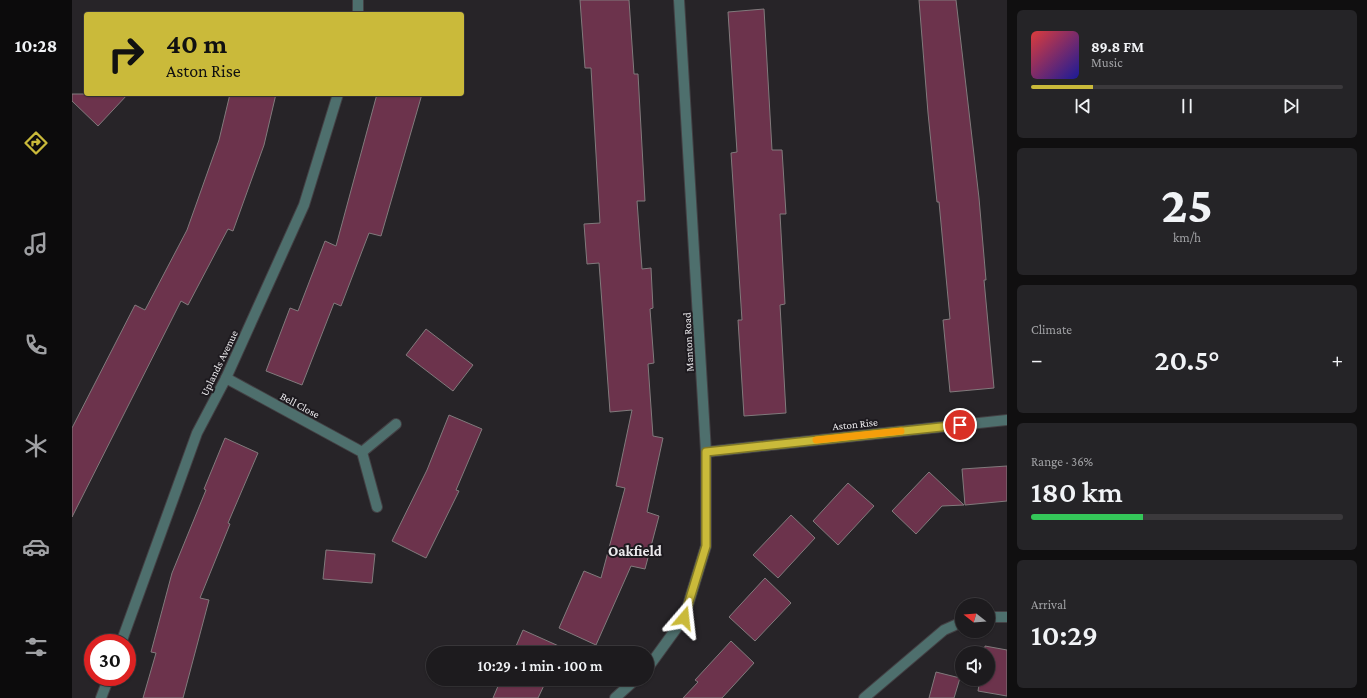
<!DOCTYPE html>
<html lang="en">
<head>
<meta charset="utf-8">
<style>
	:root { --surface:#1d1b1e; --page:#252427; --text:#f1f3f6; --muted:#a0a1a4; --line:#3b393c; --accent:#caba3a }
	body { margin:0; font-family:"Crimson Pro",serif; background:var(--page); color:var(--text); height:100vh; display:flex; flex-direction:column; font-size:15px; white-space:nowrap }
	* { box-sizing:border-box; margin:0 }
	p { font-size:13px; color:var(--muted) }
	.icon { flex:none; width:22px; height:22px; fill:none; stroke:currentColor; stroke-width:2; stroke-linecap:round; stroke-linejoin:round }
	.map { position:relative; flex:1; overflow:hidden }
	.drawer { display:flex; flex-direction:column; gap:10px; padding:10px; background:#100f10; width:360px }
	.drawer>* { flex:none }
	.guide { position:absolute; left:12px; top:12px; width:380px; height:84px; border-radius:4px; box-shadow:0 1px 3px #0004,0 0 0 1px var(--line); background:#caba3a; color:#111; overflow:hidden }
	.needle { width:26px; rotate:287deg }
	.controls { position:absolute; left:883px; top:598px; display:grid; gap:8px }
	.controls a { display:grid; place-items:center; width:40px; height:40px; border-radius:50%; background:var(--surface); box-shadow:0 1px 3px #0004,0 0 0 1px var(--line); font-size:20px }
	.speed { position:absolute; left:12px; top:634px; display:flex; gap:8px; font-size:20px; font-weight:700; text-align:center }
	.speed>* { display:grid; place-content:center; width:52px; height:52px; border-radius:50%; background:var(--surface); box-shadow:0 1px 3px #0004,0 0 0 1px var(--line); line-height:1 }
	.speed .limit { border:6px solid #d22; background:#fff; color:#111 }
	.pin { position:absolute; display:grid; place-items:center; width:34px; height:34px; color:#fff; margin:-17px; border:2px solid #fff; border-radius:50%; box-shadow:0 1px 4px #0007 }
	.me { position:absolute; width:44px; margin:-22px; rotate:17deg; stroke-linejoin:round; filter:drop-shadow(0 0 3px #0008) }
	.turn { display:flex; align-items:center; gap:14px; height:84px; padding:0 16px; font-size:18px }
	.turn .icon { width:52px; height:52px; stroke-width:2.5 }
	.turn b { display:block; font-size:28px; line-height:34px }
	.big { font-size:30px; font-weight:600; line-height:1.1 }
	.drawer .widget { flex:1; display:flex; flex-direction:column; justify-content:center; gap:6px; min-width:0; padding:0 14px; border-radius:6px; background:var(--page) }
	.drawer .dial { align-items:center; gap:0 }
	.dial b { font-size:52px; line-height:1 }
	.song { display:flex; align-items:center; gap:12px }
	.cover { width:48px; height:48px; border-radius:6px; background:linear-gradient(135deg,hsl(0 70% 55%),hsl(240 70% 35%)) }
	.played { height:4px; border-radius:2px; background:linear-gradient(90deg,var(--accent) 20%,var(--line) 20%) }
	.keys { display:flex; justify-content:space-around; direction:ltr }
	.heat { display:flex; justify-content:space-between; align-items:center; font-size:22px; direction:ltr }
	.charge { height:6px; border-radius:3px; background:linear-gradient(90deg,#34c759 36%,var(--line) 0) }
	.trip { position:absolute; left:354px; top:646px; width:228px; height:40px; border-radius:20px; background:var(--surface); box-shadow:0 1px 3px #0004,0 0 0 1px var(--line); font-weight:600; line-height:40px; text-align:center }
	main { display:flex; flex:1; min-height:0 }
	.tabs { display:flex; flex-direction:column; width:72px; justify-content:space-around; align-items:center; background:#0c0b0c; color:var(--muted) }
	.tabs .icon { width:28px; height:28px }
	.tabs .active { color:var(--accent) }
	.tabs b { font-size:18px; color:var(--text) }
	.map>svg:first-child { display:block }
	.building { fill:#6c334c; stroke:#817a7c }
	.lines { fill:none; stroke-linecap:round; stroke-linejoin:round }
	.lane-casing { stroke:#434044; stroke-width:12 }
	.street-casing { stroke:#434044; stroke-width:12 }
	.lane { stroke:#4e6f6d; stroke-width:10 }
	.street { stroke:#4e6f6d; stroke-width:10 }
	.route-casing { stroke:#837926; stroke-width:10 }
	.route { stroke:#caba3a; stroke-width:7 }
	.slow { stroke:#f59e0b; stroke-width:7 }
	.labels { text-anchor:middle; stroke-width:4; stroke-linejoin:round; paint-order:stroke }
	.street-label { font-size:11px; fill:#eceaed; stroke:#1d1a1f }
	.district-label { font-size:15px; font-weight:bold; fill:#eceaed; stroke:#1d1a1f }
</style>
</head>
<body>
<main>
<nav class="tabs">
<b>10:28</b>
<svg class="icon active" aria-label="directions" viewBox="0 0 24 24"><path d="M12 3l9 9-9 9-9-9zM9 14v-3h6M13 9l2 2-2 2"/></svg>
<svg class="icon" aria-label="music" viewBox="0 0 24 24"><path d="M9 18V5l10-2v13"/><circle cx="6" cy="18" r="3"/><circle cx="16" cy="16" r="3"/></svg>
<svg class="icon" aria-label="phone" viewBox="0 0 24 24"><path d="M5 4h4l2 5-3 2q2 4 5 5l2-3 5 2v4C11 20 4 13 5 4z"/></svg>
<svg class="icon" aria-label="climate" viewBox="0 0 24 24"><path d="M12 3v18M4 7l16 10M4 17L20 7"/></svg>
<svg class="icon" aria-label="car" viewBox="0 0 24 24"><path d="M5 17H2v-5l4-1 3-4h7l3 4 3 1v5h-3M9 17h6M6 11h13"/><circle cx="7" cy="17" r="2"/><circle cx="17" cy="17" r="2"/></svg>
<svg class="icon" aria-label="filters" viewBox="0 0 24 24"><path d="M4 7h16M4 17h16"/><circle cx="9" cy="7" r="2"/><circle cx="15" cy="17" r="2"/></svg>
</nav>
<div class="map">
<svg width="935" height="698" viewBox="0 0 935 698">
	<rect width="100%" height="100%" fill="#272428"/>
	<g class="building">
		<path d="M508 0H557L562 74H566L573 201H565L570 269 579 268 581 308 578 309 582 363 576 364 581 436 591 438 575 512 587 516 573 569 559 566 524 645 487 628 512 571 529 578 553 488 544 486 560 410 538 412 527 263 515 264 512 224 528 223 519 68H513Z"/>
		<path d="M847 0H884L907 198 914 280H912L922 388 878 392 871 320 878 319 867 202H865L856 113Z"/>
		<path d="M692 9 700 150H710L714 214H708L713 304 708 305 714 413 672 416 666 320H670L659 153 665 152 656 12Z"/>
		<path d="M0 94H56L26 126 0 101Z"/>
		<path d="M158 94H204L192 145 161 231 156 229 116 305 109 301 0 517V428L63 305 73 310 115 230 147 140Z"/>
		<path d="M305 94H350L309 236 297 233 269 306 262 303 230 385 194 371 218 308 226 311 253 241 264 246Z"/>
		<path d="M354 329 401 365 381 391 334 355Z"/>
		<path d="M377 415 410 429 384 490 387 491 354 558 320 541 355 470Z"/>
		<path d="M153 438 186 453 156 523 158 524 128 598 137 600 111 698H71L84 653 79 652 100 573 134 490 132 489Z"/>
		<path d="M935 466V501L893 505 890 469Z"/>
		<path d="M857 472 892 505 870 506 844 534 820 511Z"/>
		<path d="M776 483 802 506 766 545 741 521Z"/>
		<path d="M719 515 743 538 706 578 681 555Z"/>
		<path d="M254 550 303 554 300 583 251 579Z"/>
		<path d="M693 578 719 603 683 641 657 617Z"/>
		<path d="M451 630 489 647 487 653H441Z"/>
		<path d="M659 641 682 663 650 698H611L626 682 623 680Z"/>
		<path d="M913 646 935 650V696L906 691 908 679H916V653H912Z"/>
		<path d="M864 672 888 678 882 698H857Z"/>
		<path d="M429 679H475L466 698H421Z"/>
	</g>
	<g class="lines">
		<g class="lane-casing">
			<g id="lane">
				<path d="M916 617H935"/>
				<path d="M792 698 872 630 890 622"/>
			</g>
		</g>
		<g class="street-casing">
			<g id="street">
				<path d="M286 0V14"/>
				<path d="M154 378 290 452 305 507"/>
				<path d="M290 452 324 424"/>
				<path d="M634 452 935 420"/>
				<path d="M49 643 125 433 154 378 232 205 266 94"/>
				<path d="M575 669 612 618 634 546V452L607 0"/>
				<path d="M29 698 37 677"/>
				<path d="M543 698 564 679"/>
			</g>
		</g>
		<use href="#lane" class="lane"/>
		<use href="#street" class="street"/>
	</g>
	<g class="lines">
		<g class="route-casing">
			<path id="route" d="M612 618 634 546V452L888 425"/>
		</g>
		<use href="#route" class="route"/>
		<path class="slow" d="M744 440 829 431"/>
	</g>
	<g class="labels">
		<g class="street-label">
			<text transform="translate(616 342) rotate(-93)" y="4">Manton Road</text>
			<text transform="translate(147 363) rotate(-64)" y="4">Uplands Avenue</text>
			<text transform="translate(228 405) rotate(28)" y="4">Bell Close</text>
			<text transform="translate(783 424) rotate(-6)" y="4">Aston Rise</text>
		</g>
		<g class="district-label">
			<text x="563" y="556">Oakfield</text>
		</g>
	</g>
</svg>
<div class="controls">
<a><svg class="needle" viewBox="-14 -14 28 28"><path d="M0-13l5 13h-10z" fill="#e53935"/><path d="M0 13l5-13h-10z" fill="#a0a1a4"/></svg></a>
<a><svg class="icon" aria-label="sound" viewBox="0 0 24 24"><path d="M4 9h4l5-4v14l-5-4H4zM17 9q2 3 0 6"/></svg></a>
</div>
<div class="speed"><div class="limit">30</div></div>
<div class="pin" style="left:888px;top:425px;background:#d93025"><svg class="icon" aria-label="arrive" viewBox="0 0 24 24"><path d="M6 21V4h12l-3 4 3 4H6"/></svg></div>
<svg class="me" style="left:612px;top:618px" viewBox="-20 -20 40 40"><path d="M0-17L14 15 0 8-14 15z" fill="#caba3a" stroke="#fff" stroke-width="4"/></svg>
<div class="trip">10:29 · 1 min · 100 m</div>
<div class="guide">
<div class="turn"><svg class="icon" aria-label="right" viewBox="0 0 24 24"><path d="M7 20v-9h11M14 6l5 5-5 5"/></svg><div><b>40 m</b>Aston Rise</div></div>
</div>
</div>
<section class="drawer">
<div class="widget">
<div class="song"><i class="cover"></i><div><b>89.8 FM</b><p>Music</p></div></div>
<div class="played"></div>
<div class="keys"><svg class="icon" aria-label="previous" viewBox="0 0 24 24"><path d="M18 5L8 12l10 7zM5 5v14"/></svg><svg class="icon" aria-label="pause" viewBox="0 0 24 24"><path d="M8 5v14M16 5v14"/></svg><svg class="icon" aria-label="next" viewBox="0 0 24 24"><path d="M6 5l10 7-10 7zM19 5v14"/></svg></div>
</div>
<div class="widget dial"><b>25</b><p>km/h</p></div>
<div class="widget"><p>Climate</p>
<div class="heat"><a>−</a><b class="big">20.5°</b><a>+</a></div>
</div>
<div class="widget"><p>Range · 36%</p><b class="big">180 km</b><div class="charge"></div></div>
<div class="widget"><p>Arrival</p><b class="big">10:29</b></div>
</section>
</main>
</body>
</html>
